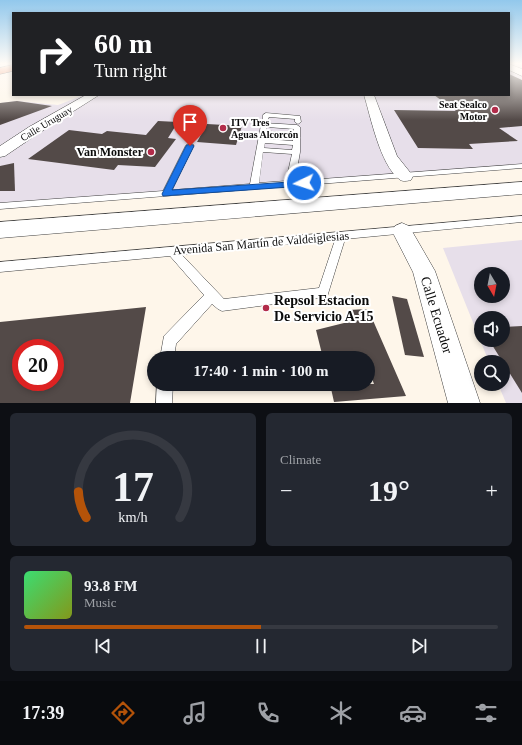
<!DOCTYPE html>
<html lang="en">
<head>
<meta charset="utf-8">
<style>
	:root { --surface:#171b24; --page:#242831; --text:#f1f3f6; --muted:#9ea1a6; --line:#363941; --accent:#b45309 }
	body { margin:0; font-family:"Times New Roman",serif; background:var(--page); color:var(--text); height:100vh; display:flex; flex-direction:column; font-size:15px; white-space:nowrap }
	* { box-sizing:border-box; margin:0 }
	p { font-size:13px; color:var(--muted) }
	.icon { flex:none; width:22px; height:22px; fill:none; stroke:currentColor; stroke-width:2; stroke-linecap:round; stroke-linejoin:round }
	.map { position:relative; height:403px; overflow:hidden }
	.panel { display:flex; flex-direction:column; gap:10px; padding:10px; background:#0d0f14; flex:1 }
	.panel>* { flex:none }
	.top-card { position:absolute; left:12px; top:12px; width:498px; height:84px; border-radius:0px; box-shadow:0 2px 6px #0003; background:#202124; color:#fff; overflow:hidden }
	.needle { width:26px; rotate:170deg }
	.buttons { position:absolute; left:474px; top:267px; display:grid; gap:8px }
	.buttons a { display:grid; place-items:center; width:36px; height:36px; border-radius:50%; background:var(--surface); box-shadow:0 2px 6px #0003; font-size:20px }
	.speed { position:absolute; left:12px; top:339px; display:flex; gap:8px; font-size:20px; font-weight:700; text-align:center }
	.speed>* { display:grid; place-content:center; width:52px; height:52px; border-radius:50%; background:var(--surface); box-shadow:0 2px 6px #0003; line-height:1 }
	.speed .limit { border:6px solid #d22; background:#fff; color:#111 }
	.pin { position:absolute; display:grid; place-items:center; width:34px; height:34px; color:#fff; margin:-41px -17px; border-radius:50% 50% 50% 0; rotate:-45deg; box-shadow:0 0 4px #0007 }
	.pin .icon { rotate:45deg }
	.me { position:absolute; width:44px; margin:-22px; rotate:266deg; stroke-linejoin:round; filter:drop-shadow(0 0 3px #0008) }
	.turn { display:flex; align-items:center; gap:14px; height:84px; padding:0 16px; font-size:18px }
	.turn .icon { width:52px; height:52px; stroke-width:2.5 }
	.turn b { display:block; font-size:28px; line-height:34px }
	.big { font-size:30px; font-weight:800; line-height:1.1 }
	.panel .card { flex:1; display:flex; flex-direction:column; justify-content:center; gap:6px; min-width:0; padding:0 14px; border-radius:6px; background:var(--page) }
	.panel .dial { align-items:center; gap:0 }
	.dial svg { height:104px; overflow:visible; fill:none; stroke:var(--line); stroke-width:7; stroke-linecap:round; text-anchor:middle }
	.dial text { fill:var(--text); stroke:none }
	.song { display:flex; align-items:center; gap:12px }
	.cover { width:48px; height:48px; border-radius:6px; background:linear-gradient(135deg,hsl(140 70% 55%),hsl(70 70% 35%)) }
	.played { height:4px; border-radius:2px; background:linear-gradient(90deg,var(--accent) 50%,var(--line) 50%) }
	.keys { display:flex; justify-content:space-around; direction:ltr }
	.heat { display:flex; justify-content:space-between; align-items:center; font-size:22px; direction:ltr }
	.panel .tiles { flex:1; display:grid; gap:10px; grid-template-columns:1fr 1fr }
	.card:last-child { grid-column:span 2 }
	.trip { position:absolute; left:147px; top:351px; width:228px; height:40px; border-radius:20px; background:var(--surface); box-shadow:0 2px 6px #0003; font-weight:800; line-height:40px; text-align:center }
	.tab-bar { display:flex; height:64px; justify-content:space-around; align-items:center; background:#090b0e; color:var(--muted) }
	.tab-bar .icon { width:28px; height:28px }
	.tab-bar .selected { color:var(--accent) }
	.tab-bar b { font-size:18px; color:var(--text) }
	.map>svg:first-child { display:block }
	.industrial { fill:#e7dfea; fill-rule:evenodd }
	.building { fill:#534a48; fill-rule:evenodd }
	.lines { fill:none; stroke-linecap:round; stroke-linejoin:round }
	.service-casing { stroke:#3e3e3e; stroke-width:1 }
	.minor-casing { stroke:#3e3e3e; stroke-width:1 }
	.motorway-casing { stroke:#1c1c1c; stroke-width:1 }
	.service { fill:#fff; fill-rule:evenodd }
	.minor { fill:#fff; fill-rule:evenodd }
	.motorway { fill:#eb835a; fill-rule:evenodd }
	.route { fill:#1a73e8; stroke:#114b97 }
	.poi-dot { fill:#b22c4a; stroke:#fff; stroke-width:1.5 }
	.labels { text-anchor:middle; stroke-width:4; stroke-linejoin:round; paint-order:stroke }
	.far-poi-label { font-size:10px; font-weight:bold; fill:#0b0b0b; stroke:#fff; text-anchor:end }
	.far-street-label { font-size:10px; fill:#0b0b0b; stroke:#fff }
	.poi-label { font-size:12px; font-weight:bold; fill:#0b0b0b; stroke:#fff; text-anchor:end }
	.street-label { font-size:12px; fill:#0b0b0b; stroke:#fff }
	.near-poi-label { font-size:14px; font-weight:bold; fill:#0b0b0b; stroke:#fff; text-anchor:start }
	.near-street-label { font-size:14px; fill:#0b0b0b; stroke:#fff }
</style>
</head>
<body>
<div class="map">
<svg width="522" height="403" viewBox="0 0 522 403">
	<rect width="100%" height="100%" fill="#fef6ea"/>
	<g class="industrial">
		<path d="M509 64H522V168L0 209V103L17 101 58 105 84 95H509Z"/>
		<path d="M522 240V403H506L498 384H503V362H489L443 248ZM481 274H503V296H481ZM481 318H503V340H481Z"/>
	</g>
	<g class="building">
		<path d="M509 74 522 80V126L499 128 518 141 469 144 473 149 418 148 394 110 456 111 434 95H509Z"/>
		<path d="M17 101 52 106 0 125V103Z"/>
		<path d="M158 121 178 122 168 138 176 139 155 167 118 165 114 170 28 159 69 130 102 134 107 131 146 135Z"/>
		<path d="M207 124 242 126 236 145 197 142Z"/>
		<path d="M14 163 15 191H0V166Z"/>
		<path d="M392 296 407 299 424 357 405 355Z"/>
		<path d="M146 307 130 403H0V322ZM21 348H55V382H21Z"/>
		<path d="M368 309 406 396 334 402 330 384H374L368 368V358H323L316 330 352 321 348 310Z"/>
		<path d="M522 326V393L489 340H503V327Z"/>
	</g>
	<g class="lines">
		<g class="service-casing">
			<g id="service">
				<path d="M266 113 300 116 301 122 298 124 295 122V119L269 117 267 121H263V115Z"/>
				<path d="M264 123 297 125 300 127V152L295 181 522 164V168L0 209V203L163 191 186 145 190 143 194 145 172 190 250 184 261 125ZM267 127 294 129 293 133 266 131ZM266 135 293 137V141L265 139ZM265 143 293 145 292 150 264 148ZM263 152 292 154 286 181 259 183Z"/>
				<path d="M522 216V222L345 239 327 297 222 311 218 309 212 304 176 344 174 358H160L164 336 204 295 170 256 0 272V262ZM335 240 319 288 224 299 182 255Z"/>
				<path d="M157 384H173L172 403H156Z"/>
			</g>
		</g>
		<g class="minor-casing">
			<g id="minor">
				<path d="M509 64 522 69V76L509 70Z"/>
				<path d="M86 95H99L39 133 5 156 0 157V146L29 127Z"/>
				<path d="M364 95H374L397 156 413 176 411 180C407 181 402 182 399 179 380 164 371 118 364 95Z"/>
				<path d="M522 182V194L0 238V222Z"/>
				<path d="M402 223 409 226 435 271 480 403H448L413 272 392 231 395 226Z"/>
			</g>
		</g>
		<g class="motorway-casing">
			<path id="motorway" d="M13 65V71L0 74V68Z"/>
		</g>
		<use href="#service" class="service"/>
		<use href="#minor" class="minor"/>
		<use href="#motorway" class="motorway"/>
	</g>
	<linearGradient id="sky" x2="0" y2="1"><stop stop-color="#92c8ec"/><stop offset="0.53" stop-color="#fffbf6"/><stop offset="1" stop-color="#fffbf6" stop-opacity="0"/></linearGradient>
	<rect width="522" height="120" fill="url(#sky)"/>
	<path class="route" d="M190 143 194 146 172 190 304 181 308 183 304 186 163 196 162 194 186 146Z"/>
	<g class="poi-dot">
		<circle cx="495" cy="110" r="4"/>
		<circle cx="223" cy="128" r="4"/>
		<circle cx="151" cy="152" r="4"/>
		<circle cx="266" cy="308" r="4"/>
	</g>
	<g class="labels">
		<g class="far-poi-label">
			<text x="487" y="108">Seat Sealco<tspan x="487" dy="12">Motor</tspan></text>
			<text x="231" y="126" text-anchor="start">ITV Tres<tspan x="231" dy="12">Aguas Alcorcón</tspan></text>
		</g>
		<g class="far-street-label">
			<text transform="translate(46 123) rotate(-31)" y="4">Calle Uruguay</text>
		</g>
		<g class="poi-label">
			<text x="143" y="156">Van Monster</text>
		</g>
		<g class="street-label">
			<text transform="translate(261 243) rotate(-5)" y="4">Avenida San Martín de Valdeiglesias</text>
		</g>
		<g class="near-poi-label">
			<text x="274" y="305">Repsol Estacion<tspan x="274" dy="16">De Servicio A-15</tspan></text>
		</g>
		<g class="near-street-label">
			<text transform="translate(437 315) rotate(73)" y="5">Calle Ecuador</text>
		</g>
	</g>
</svg>
<div class="buttons">
<a><svg class="needle" viewBox="-14 -14 28 28"><path d="M0-13l5 13h-10z" fill="#e53935"/><path d="M0 13l5-13h-10z" fill="#9ea1a6"/></svg></a>
<a><svg class="icon" aria-label="sound" viewBox="0 0 24 24"><path d="M4 9h4l5-4v14l-5-4H4zM17 9q2 3 0 6"/></svg></a>
<a><svg class="icon" aria-label="search" viewBox="0 0 24 24"><circle cx="10" cy="10" r="6"/><path d="M15 15l6 6"/></svg></a>
</div>
<div class="speed"><div class="limit">20</div></div>
<div class="pin" style="left:190px;top:146px;background:#d93025"><svg class="icon" aria-label="arrive" viewBox="0 0 24 24"><path d="M6 21V4h12l-3 4 3 4H6"/></svg></div>
<svg class="me" style="left:304px;top:183px" viewBox="-20 -20 40 40"><circle r="17" fill="#1a73e8" stroke="#fff" stroke-width="3"/><path d="M0-11L8 9 0 5-8 9z" fill="#fff"/></svg>
<div class="trip">17:40 · 1 min · 100 m</div>
<div class="top-card">
<div class="turn"><svg class="icon" aria-label="right" viewBox="0 0 24 24"><path d="M7 20v-9h11M14 6l5 5-5 5"/></svg><div><b>60 m</b>Turn right</div></div>
</div>
</div>
<section class="panel">
<div class="tiles">
<div class="card dial"><svg viewBox="0 0 100 80">
<path d="M14 69A42 42 0 1 1 86 69"/>
<path d="M14 69A42 42 0 0 1 8 49" stroke="#b45309"/>
<text x="50" y="56" font-size="32" font-weight="700">17</text>
<text x="50" y="72" font-size="11">km/h</text>
</svg></div>
<div class="card"><p>Climate</p>
<div class="heat"><a>−</a><b class="big">19°</b><a>+</a></div>
</div>
<div class="card">
<div class="song"><i class="cover"></i><div><b>93.8 FM</b><p>Music</p></div></div>
<div class="played"></div>
<div class="keys"><svg class="icon" aria-label="previous" viewBox="0 0 24 24"><path d="M18 5L8 12l10 7zM5 5v14"/></svg><svg class="icon" aria-label="pause" viewBox="0 0 24 24"><path d="M8 5v14M16 5v14"/></svg><svg class="icon" aria-label="next" viewBox="0 0 24 24"><path d="M6 5l10 7-10 7zM19 5v14"/></svg></div>
</div>
</div>
</section>
<nav class="tab-bar">
<b>17:39</b>
<svg class="icon selected" aria-label="directions" viewBox="0 0 24 24"><path d="M12 3l9 9-9 9-9-9zM9 14v-3h6M13 9l2 2-2 2"/></svg>
<svg class="icon" aria-label="music" viewBox="0 0 24 24"><path d="M9 18V5l10-2v13"/><circle cx="6" cy="18" r="3"/><circle cx="16" cy="16" r="3"/></svg>
<svg class="icon" aria-label="phone" viewBox="0 0 24 24"><path d="M5 4h4l2 5-3 2q2 4 5 5l2-3 5 2v4C11 20 4 13 5 4z"/></svg>
<svg class="icon" aria-label="climate" viewBox="0 0 24 24"><path d="M12 3v18M4 7l16 10M4 17L20 7"/></svg>
<svg class="icon" aria-label="car" viewBox="0 0 24 24"><path d="M5 17H2v-5l4-1 3-4h7l3 4 3 1v5h-3M9 17h6M6 11h13"/><circle cx="7" cy="17" r="2"/><circle cx="17" cy="17" r="2"/></svg>
<svg class="icon" aria-label="filters" viewBox="0 0 24 24"><path d="M4 7h16M4 17h16"/><circle cx="9" cy="7" r="2"/><circle cx="15" cy="17" r="2"/></svg>
</nav>
</body>
</html>
